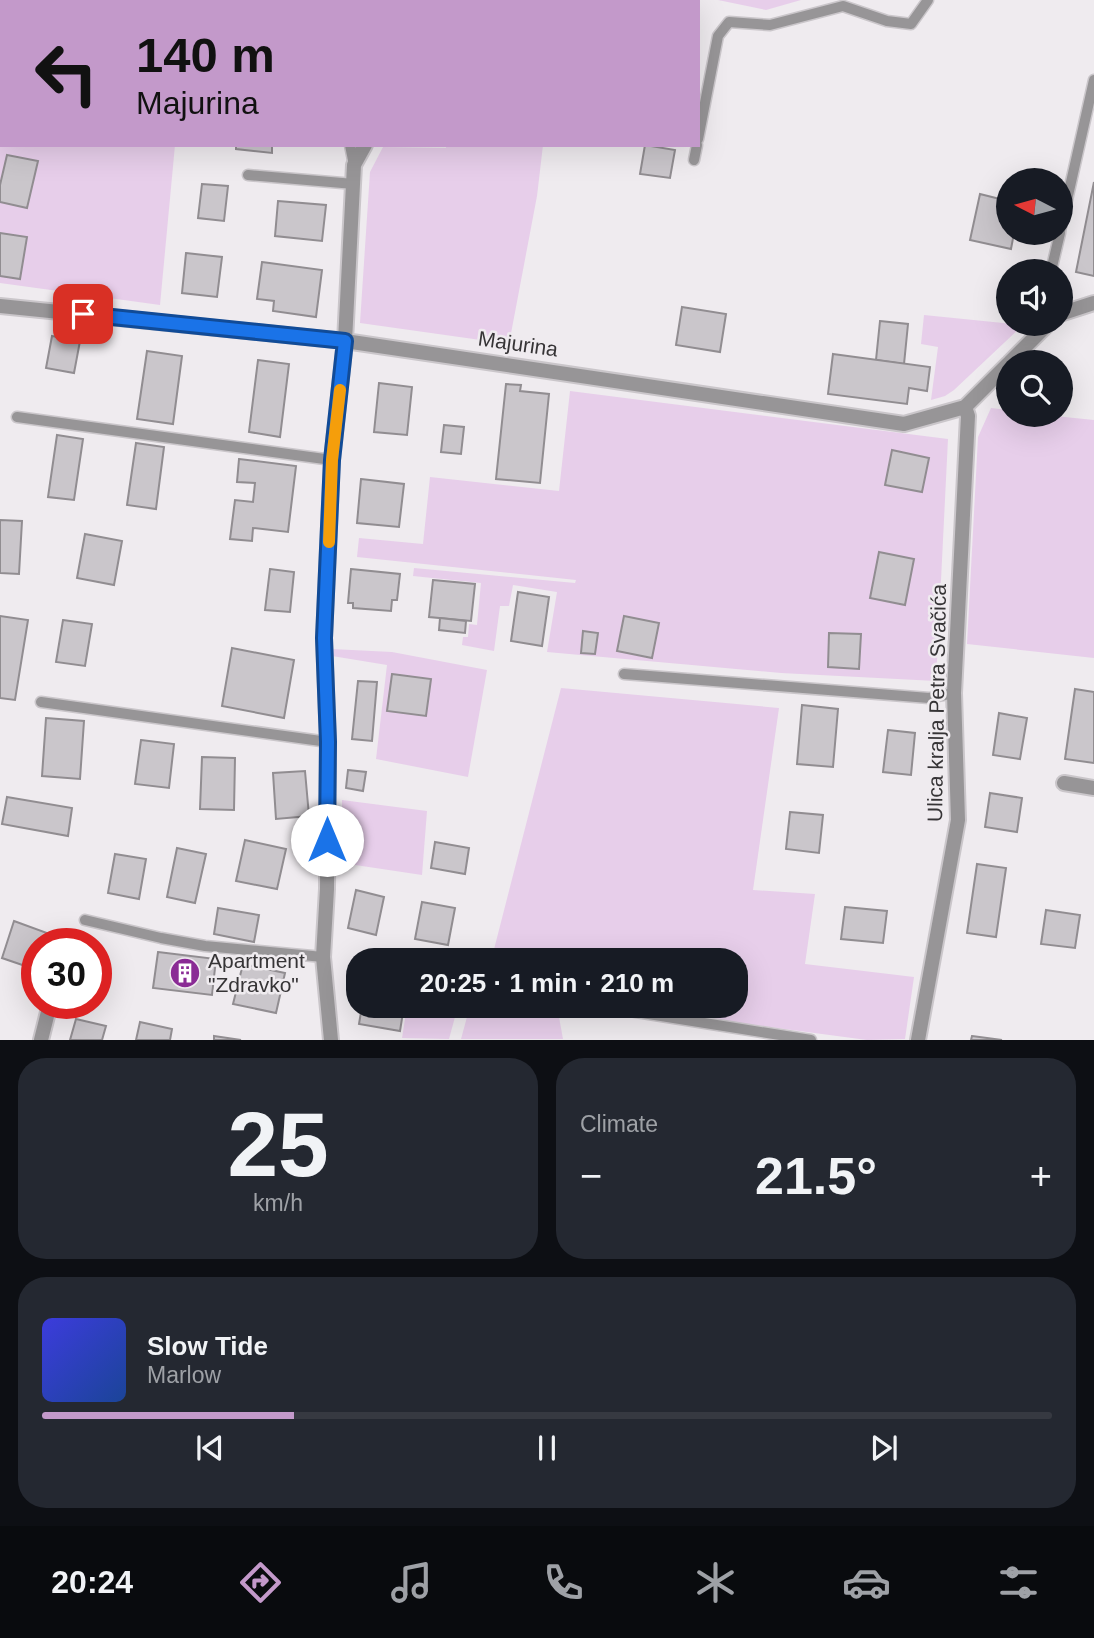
<!DOCTYPE html>
<html lang="en">
<head>
<meta charset="utf-8">
<style>
	:root { --surface:#171b24; --page:#242831; --text:#f1f3f6; --muted:#9ea1a6; --line:#363941; --accent:#c399ca }
	body { margin:0; font-family:Arial,sans-serif; background:var(--page); color:var(--text); height:100vh; display:flex; flex-direction:column; font-size:26px; white-space:nowrap }
	* { box-sizing:border-box; margin:0 }
	p { font-size:23px; color:var(--muted) }
	.icon { flex:none; width:38px; height:38px; fill:none; stroke:currentColor; stroke-width:2; stroke-linecap:round; stroke-linejoin:round }
	.map { position:relative; height:1040px; overflow:hidden }
	.drawer { display:flex; flex-direction:column; gap:18px; padding:18px; background:#0d0f14; flex:1 }
	.drawer>* { flex:none }
	.top-card { position:absolute; left:0px; top:0px; width:700px; height:147px; box-shadow:0 7px 28px #0002; background:#c399ca; color:#111; overflow:hidden }
	.needle { width:46px; rotate:276deg }
	.controls { position:absolute; left:996px; top:168px; display:grid; gap:14px }
	.controls a { display:grid; place-items:center; width:77px; height:77px; border-radius:50%; background:var(--surface); box-shadow:0 7px 28px #0002; font-size:35px }
	.speed { position:absolute; left:21px; top:928px; display:flex; gap:14px; font-size:35px; font-weight:700; text-align:center }
	.speed>* { display:grid; place-content:center; width:91px; height:91px; border-radius:50%; background:var(--surface); box-shadow:0 7px 28px #0002; line-height:1 }
	.speed .limit { border:10px solid #d22; background:#fff; color:#111 }
	.pin { position:absolute; display:grid; place-items:center; width:60px; height:60px; color:#fff; margin:-30px; border-radius:14px; box-shadow:0 4px 10px #0006 }
	.me { position:absolute; width:77px; margin:-38px; rotate:0deg; stroke-linejoin:round; filter:drop-shadow(0 0 5px #0008) }
	.turn { display:flex; align-items:center; gap:24px; height:147px; padding:0 21px; font-size:32px }
	.turn .icon { width:91px; height:91px; stroke-width:2.5 }
	.turn b { display:block; font-size:49px; line-height:60px }
	.big { font-size:52px; font-weight:600; line-height:1.1 }
	.drawer .tile { flex:1; display:flex; flex-direction:column; justify-content:center; gap:10px; min-width:0; padding:0 24px; border-radius:28px; background:var(--page) }
	.drawer .dial { align-items:center; gap:0 }
	.dial b { font-size:91px; line-height:1 }
	.song { display:flex; align-items:center; gap:21px }
	.cover { width:84px; height:84px; border-radius:10px; background:linear-gradient(135deg,hsl(240 70% 55%),hsl(220 70% 35%)) }
	.played { height:7px; border-radius:4px; background:linear-gradient(90deg,var(--accent) 25%,var(--line) 25%) }
	.keys { display:flex; justify-content:space-around; direction:ltr }
	.heat { display:flex; justify-content:space-between; align-items:center; font-size:38px; direction:ltr }
	.drawer .tiles { flex:1; display:grid; gap:18px; grid-template-columns:1fr 1fr }
	.tile:last-child { grid-column:span 2 }
	.trip { position:absolute; left:346px; top:948px; width:402px; height:70px; border-radius:28px; background:var(--surface); box-shadow:0 7px 28px #0002; font-weight:600; line-height:70px; text-align:center }
	.tab-bar { display:flex; height:112px; justify-content:space-around; align-items:center; background:#090b0e; color:var(--muted) }
	.tab-bar .icon { width:49px; height:49px }
	.tab-bar .active { color:var(--accent) }
	.tab-bar b { font-size:32px; color:var(--text) }
	.map>svg:first-child { display:block }
	.green { fill:#e7ceea }
	.building { fill:#cac6cb; stroke:#918d91; stroke-width:2 }
	.lines { fill:none; stroke-linecap:round; stroke-linejoin:round }
	.service-casing { stroke:#cac6ca; stroke-width:13 }
	.minor-casing { stroke:#cac6ca; stroke-width:18 }
	.service { stroke:#979597; stroke-width:10 }
	.minor { stroke:#979597; stroke-width:14 }
	.route-casing { stroke:#114b97; stroke-width:18 }
	.route { stroke:#1a73e8; stroke-width:12 }
	.slow { stroke:#f59e0b; stroke-width:12 }
	.labels { text-anchor:middle; stroke-width:5; stroke-linejoin:round; paint-order:stroke }
	.street-label { font-size:21px; fill:#363436; stroke:#efebef }
	.poi-label { font-size:21px; fill:#363436; stroke:#efebef; text-anchor:start }
</style>
</head>
<body>
<div class="map">
<svg width="1094" height="1040" viewBox="0 0 1094 1040">
	<rect width="100%" height="100%" fill="#efebef"/>
	<g class="green">
		<path d="M0 0H187L2 2V145H175L160 305 0 283Z"/>
		<path d="M718 0H801L766 10Z"/>
		<path d="M446 145H543L537 196 509 344 360 323 370 172 383 147 446 148Z"/>
		<path d="M924 315 1023 325 954 390 945 396 931 400 938 347 921 344Z"/>
		<path d="M570 391 948 439 936 681 781 673 547 652 557 592 513 585 509 606H500L494 651 462 645 463 637H468L469 624 477 625 481 583 413 576 414 568 575 583 576 580 357 557 359 538 423 544 430 477 559 491Z"/>
		<path d="M991 408 1008 410V415H1045L1094 420V658L967 644 978 437Z"/>
		<path d="M332 649 392 652 487 670 468 777 376 759 387 665 332 656Z"/>
		<path d="M561 688 779 708 753 890 815 894 805 964 914 977 905 1039 867 1040 611 1006H737V961H491Z"/>
		<path d="M342 800 427 811 422 875 342 863Z"/>
		<path d="M407 1006H458L449 1039 402 1038Z"/>
		<path d="M470 1006H557L563 1039H461Z"/>
	</g>
	<g class="building">
		<path d="M217 0H290L217 2Z"/>
		<path d="M386 0H429L386 2Z"/>
		<path d="M236 145H272V153L236 149Z"/>
		<path d="M645 145 675 150 670 178 640 174Z"/>
		<path d="M7 155 38 161 27 208 0 202V185Z"/>
		<path d="M1094 182V276L1076 272Z"/>
		<path d="M202 184 228 186 224 221 198 218Z"/>
		<path d="M980 194 1008 201V233H1014L1011 249 970 240Z"/>
		<path d="M278 201 326 205 322 241 275 236Z"/>
		<path d="M0 233 27 237 20 279 0 276Z"/>
		<path d="M186 253 222 257 217 297 182 293Z"/>
		<path d="M262 262 322 270 316 317 273 311 274 301 257 299Z"/>
		<path d="M682 307 726 314 720 352 676 345Z"/>
		<path d="M880 321 908 324 904 364 876 360Z"/>
		<path d="M52 336 80 341 74 373 46 368Z"/>
		<path d="M147 351 182 356 173 424 137 419Z"/>
		<path d="M833 354 930 367 927 391 909 388 907 404 828 394Z"/>
		<path d="M258 360 289 364 280 437 249 432Z"/>
		<path d="M379 383 412 387 407 435 374 432Z"/>
		<path d="M506 384 521 385 520 391 549 394 540 483 496 479Z"/>
		<path d="M444 425 464 427 461 454 441 452Z"/>
		<path d="M57 435 83 439 74 500 48 497Z"/>
		<path d="M136 443 164 447 156 509 127 505Z"/>
		<path d="M892 450 929 458 922 492 885 485Z"/>
		<path d="M239 459 296 466 288 532 253 528 252 541 230 539 235 500 253 502 255 483 237 482Z"/>
		<path d="M361 479 404 484 399 527 357 523Z"/>
		<path d="M0 520 22 521 19 574 0 573Z"/>
		<path d="M85 534 122 541 114 585 77 578Z"/>
		<path d="M879 552 914 559 905 605 870 598Z"/>
		<path d="M270 569 294 572 290 612 265 610Z"/>
		<path d="M351 569 400 574 397 600H392L391 611 353 608V603H348Z"/>
		<path d="M433 580 475 584 471 621 429 617Z"/>
		<path d="M518 592 549 597 542 646 511 641Z"/>
		<path d="M0 616 28 620 15 700 0 698Z"/>
		<path d="M624 616 659 623 652 658 617 651Z"/>
		<path d="M440 618 466 621 465 633 439 630Z"/>
		<path d="M63 620 92 624 85 666 56 662Z"/>
		<path d="M583 631 598 633 595 654 581 653Z"/>
		<path d="M829 633 861 634 859 669 828 667Z"/>
		<path d="M232 648 294 660 284 718 222 706Z"/>
		<path d="M392 674 431 679 426 716 387 711Z"/>
		<path d="M358 681 377 682 372 741 352 739Z"/>
		<path d="M1075 689 1094 692V763L1065 759Z"/>
		<path d="M802 705 838 709 833 767 797 764Z"/>
		<path d="M999 713 1027 718 1020 759 993 755Z"/>
		<path d="M46 718 84 721 80 779 42 776Z"/>
		<path d="M888 730 915 733 911 775 883 772Z"/>
		<path d="M141 740 174 744 169 788 135 784Z"/>
		<path d="M202 757 235 758 234 810 200 809Z"/>
		<path d="M348 770 366 772 363 791 346 788Z"/>
		<path d="M305 771 309 816 276 819 273 773Z"/>
		<path d="M990 793 1022 798 1017 832 985 827Z"/>
		<path d="M7 797 72 808 68 836 2 824Z"/>
		<path d="M790 812 823 815 819 853 786 849Z"/>
		<path d="M245 840 286 849 277 889 236 881Z"/>
		<path d="M435 842 469 848 465 874 431 868Z"/>
		<path d="M177 848 206 854 195 903 167 897Z"/>
		<path d="M115 854 146 859 139 899 108 893Z"/>
		<path d="M977 864 1006 868 996 937 967 933Z"/>
		<path d="M356 890 384 897 376 935 348 928Z"/>
		<path d="M422 902 455 908 448 945 415 939Z"/>
		<path d="M845 907 887 911 883 943 841 939Z"/>
		<path d="M218 908 259 915 254 942 214 934Z"/>
		<path d="M1046 910 1080 915 1075 948 1041 944Z"/>
		<path d="M14 921 47 933 43 943H37V961L34 969 2 958Z"/>
		<path d="M158 952 216 959 212 995 153 988Z"/>
		<path d="M243 964 285 973 276 1013 233 1004Z"/>
		<path d="M362 1006H404L400 1031 359 1024Z"/>
		<path d="M76 1019 106 1026 102 1040H70Z"/>
		<path d="M140 1022 172 1029 170 1040H136Z"/>
		<path d="M214 1036 241 1040H214Z"/>
		<path d="M972 1036 1002 1040H971Z"/>
	</g>
	<g class="lines">
		<g class="service-casing">
			<g id="service">
				<path d="M358 2 359 0"/>
				<path d="M698 139 718 36 729 22 770 25 843 6 887 21 911 24 928 0"/>
				<path d="M350 145 354 165"/>
				<path d="M694 160 697 145"/>
				<path d="M248 175 354 184"/>
				<path d="M1060 231 1094 80"/>
				<path d="M1051 271 1060 233"/>
				<path d="M17 417 332 460"/>
				<path d="M624 674 929 698 954 693"/>
				<path d="M41 702 328 742"/>
				<path d="M85 920 161 938 205 946 323 957"/>
				<path d="M598 1006 811 1040"/>
			</g>
		</g>
		<g class="minor-casing">
			<g id="minor">
				<path d="M449 2V0"/>
				<path d="M0 306 345 341 904 424 965 407 1008 364"/>
				<path d="M1060 314 1094 303"/>
				<path d="M1010 362 1048 324"/>
				<path d="M1064 783 1094 788"/>
				<path d="M41 1040 49 1008"/>
				<path d="M331 1040 323 957 327 889 328 742 324 638 332 460 345 341 354 165 365 145"/>
				<path d="M918 1040 958 820 954 693 968 416 965 407"/>
			</g>
		</g>
		<use href="#service" class="service"/>
		<use href="#minor" class="minor"/>
	</g>
	<g class="lines">
		<g class="route-casing">
			<path id="route" d="M83 314 345 341 332 460 324 638 328 742 327 840"/>
		</g>
		<use href="#route" class="route"/>
		<path class="slow" d="M329 542 332 460 340 390"/>
	</g>
	<defs>
		<g id="building-disc" transform="scale(1.575)"><circle r="9.5" fill="#8a2b95" stroke="#efebef"/><path d="M-4-6H4V6H1V3H-1V6H-4ZM-2.5-4.3h1.7v1.8h-1.7ZM.8-4.3h1.7v1.8H.8ZM-2.5-1h1.7V.8h-1.7ZM.8-1h1.7V.8H.8Z" fill="#fff"/></g>
	</defs>
	<g fill-rule="evenodd">
		<use href="#building-disc" x="185" y="973"/>
	</g>
	<g class="labels">
		<g class="street-label">
			<text transform="translate(518 344) rotate(8)" y="7">Majurina</text>
			<text transform="translate(937 703) rotate(-89)" y="7">Ulica kralja Petra Svačića</text>
		</g>
		<g class="poi-label">
			<text x="208" y="968">Apartment<tspan x="208" dy="24">"Zdravko"</tspan></text>
		</g>
	</g>
</svg>
<div class="controls">
<a><svg class="needle" viewBox="-14 -14 28 28"><path d="M0-13l5 13h-10z" fill="#e53935"/><path d="M0 13l5-13h-10z" fill="#9ea1a6"/></svg></a>
<a><svg class="icon" aria-label="sound" viewBox="0 0 24 24"><path d="M4 9h4l5-4v14l-5-4H4zM17 9q2 3 0 6"/></svg></a>
<a><svg class="icon" aria-label="search" viewBox="0 0 24 24"><circle cx="10" cy="10" r="6"/><path d="M15 15l6 6"/></svg></a>
</div>
<div class="speed"><div class="limit">30</div></div>
<div class="pin" style="left:83px;top:314px;background:#d93025"><svg class="icon" aria-label="arrive" viewBox="0 0 24 24"><path d="M6 21V4h12l-3 4 3 4H6"/></svg></div>
<svg class="me" style="left:327px;top:840px" viewBox="-20 -20 40 40"><circle r="19" fill="#fff"/><path d="M0-13L10 11 0 6-10 11z" fill="#1a73e8"/></svg>
<div class="trip">20:25 · 1 min · 210 m</div>
<div class="top-card">
<div class="turn"><svg class="icon" aria-label="left" viewBox="0 0 24 24"><path d="M17 20v-9H6M10 6l-5 5 5 5"/></svg><div><b>140 m</b>Majurina</div></div>
</div>
</div>
<section class="drawer">
<div class="tiles">
<div class="tile dial"><b>25</b><p>km/h</p></div>
<div class="tile"><p>Climate</p>
<div class="heat"><a>−</a><b class="big">21.5°</b><a>+</a></div>
</div>
<div class="tile">
<div class="song"><i class="cover"></i><div><b>Slow Tide</b><p>Marlow</p></div></div>
<div class="played"></div>
<div class="keys"><svg class="icon" aria-label="previous" viewBox="0 0 24 24"><path d="M18 5L8 12l10 7zM5 5v14"/></svg><svg class="icon" aria-label="pause" viewBox="0 0 24 24"><path d="M8 5v14M16 5v14"/></svg><svg class="icon" aria-label="next" viewBox="0 0 24 24"><path d="M6 5l10 7-10 7zM19 5v14"/></svg></div>
</div>
</div>
</section>
<nav class="tab-bar">
<b>20:24</b>
<svg class="icon active" aria-label="directions" viewBox="0 0 24 24"><path d="M12 3l9 9-9 9-9-9zM9 14v-3h6M13 9l2 2-2 2"/></svg>
<svg class="icon" aria-label="music" viewBox="0 0 24 24"><path d="M9 18V5l10-2v13"/><circle cx="6" cy="18" r="3"/><circle cx="16" cy="16" r="3"/></svg>
<svg class="icon" aria-label="phone" viewBox="0 0 24 24"><path d="M5 4h4l2 5-3 2q2 4 5 5l2-3 5 2v4C11 20 4 13 5 4z"/></svg>
<svg class="icon" aria-label="climate" viewBox="0 0 24 24"><path d="M12 3v18M4 7l16 10M4 17L20 7"/></svg>
<svg class="icon" aria-label="car" viewBox="0 0 24 24"><path d="M5 17H2v-5l4-1 3-4h7l3 4 3 1v5h-3M9 17h6M6 11h13"/><circle cx="7" cy="17" r="2"/><circle cx="17" cy="17" r="2"/></svg>
<svg class="icon" aria-label="filters" viewBox="0 0 24 24"><path d="M4 7h16M4 17h16"/><circle cx="9" cy="7" r="2"/><circle cx="15" cy="17" r="2"/></svg>
</nav>
</body>
</html>
